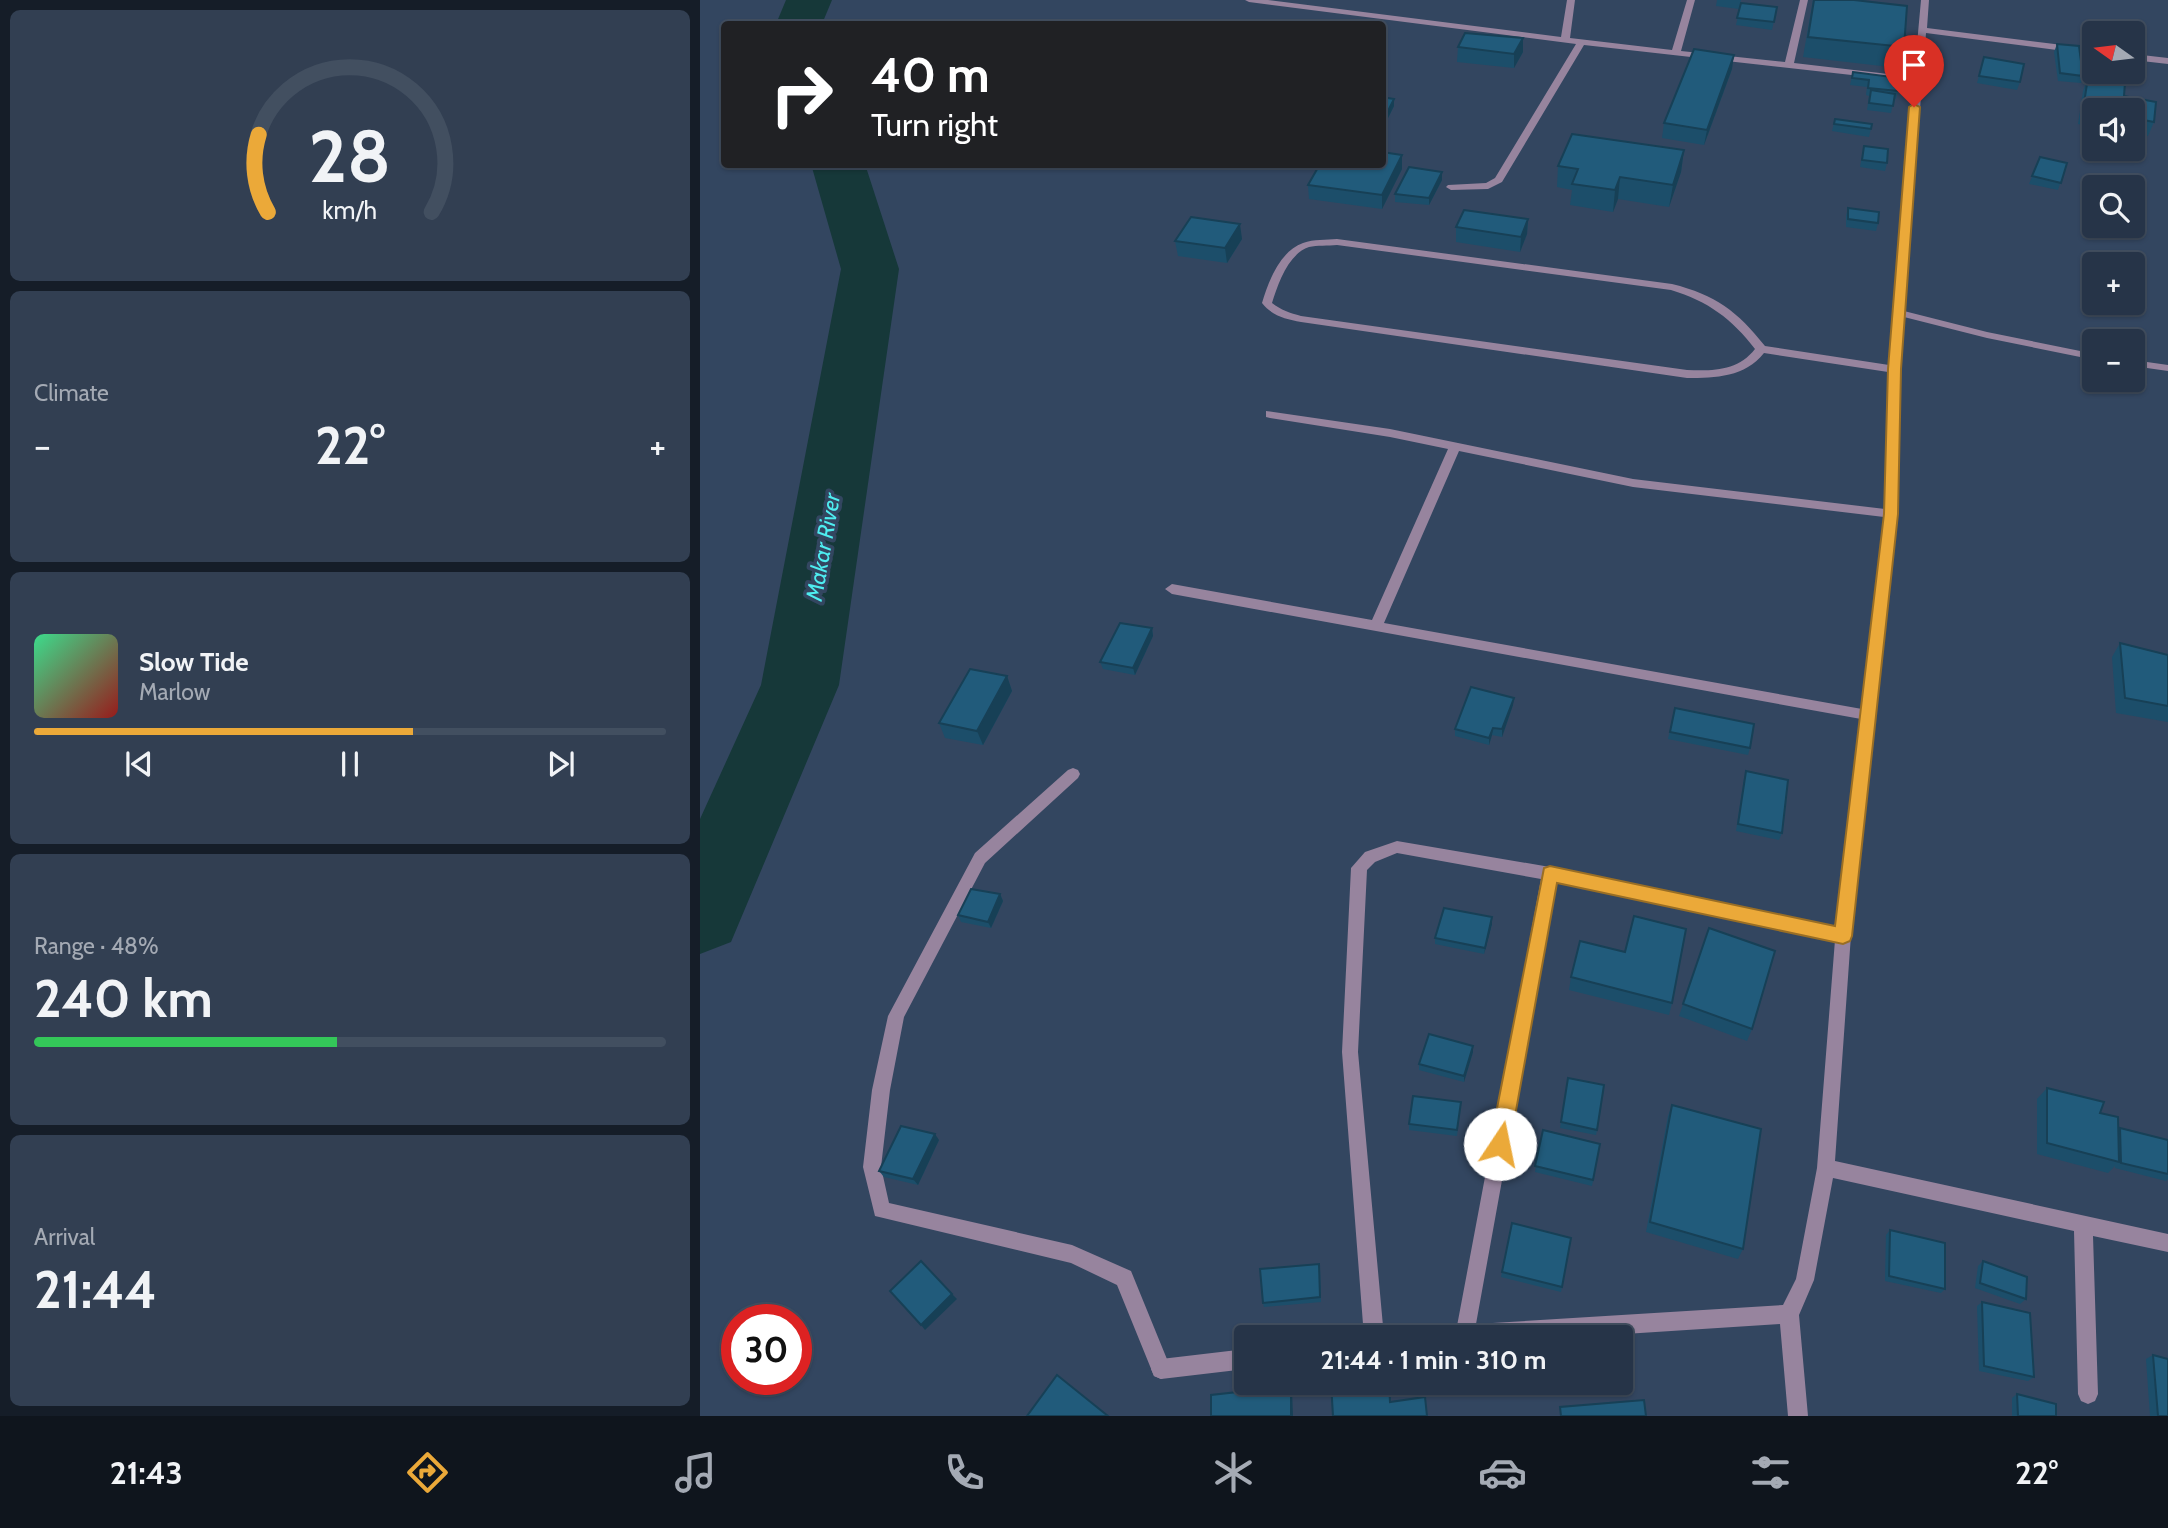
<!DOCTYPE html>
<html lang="en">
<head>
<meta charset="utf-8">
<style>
	:root { --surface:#263448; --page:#323f52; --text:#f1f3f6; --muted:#a4aab4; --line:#424f60; --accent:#eba939 }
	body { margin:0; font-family:Cabin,sans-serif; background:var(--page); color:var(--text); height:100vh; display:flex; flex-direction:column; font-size:26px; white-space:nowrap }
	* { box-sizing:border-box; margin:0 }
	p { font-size:23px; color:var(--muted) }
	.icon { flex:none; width:38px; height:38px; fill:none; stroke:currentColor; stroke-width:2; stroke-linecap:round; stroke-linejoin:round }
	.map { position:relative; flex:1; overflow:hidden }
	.drawer { display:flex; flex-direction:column; gap:10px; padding:10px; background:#151d28; width:700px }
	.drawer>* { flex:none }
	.banner { position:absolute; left:21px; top:21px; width:665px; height:147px; border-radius:7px; box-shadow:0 2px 5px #0004,0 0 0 2px var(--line); background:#202124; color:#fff; overflow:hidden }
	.needle { width:46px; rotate:284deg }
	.fabs { position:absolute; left:1382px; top:21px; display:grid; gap:14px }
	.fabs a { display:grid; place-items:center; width:63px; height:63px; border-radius:7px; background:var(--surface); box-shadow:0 2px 5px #0004,0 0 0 2px var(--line); font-size:35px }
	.speed { position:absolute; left:21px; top:1304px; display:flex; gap:14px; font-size:35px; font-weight:700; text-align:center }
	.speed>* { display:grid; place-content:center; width:91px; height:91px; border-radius:50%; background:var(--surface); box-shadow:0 2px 5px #0004,0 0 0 2px var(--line); line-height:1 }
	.speed .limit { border:10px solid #d22; background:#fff; color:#111 }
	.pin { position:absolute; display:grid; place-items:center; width:60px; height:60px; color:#fff; margin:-72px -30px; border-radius:50% 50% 50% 0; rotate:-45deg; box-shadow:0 0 7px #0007 }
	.pin .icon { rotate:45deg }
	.me { position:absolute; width:77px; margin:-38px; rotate:11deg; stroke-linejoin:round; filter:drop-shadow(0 0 5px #0008) }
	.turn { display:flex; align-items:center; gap:24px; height:147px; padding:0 35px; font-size:32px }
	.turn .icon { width:91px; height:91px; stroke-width:2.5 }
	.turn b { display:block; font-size:49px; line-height:60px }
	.big { font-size:52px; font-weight:700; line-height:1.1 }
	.drawer .widget { flex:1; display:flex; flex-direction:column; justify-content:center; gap:10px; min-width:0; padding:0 24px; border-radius:10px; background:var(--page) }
	.drawer .dial { align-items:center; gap:0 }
	.dial svg { height:182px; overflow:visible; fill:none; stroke:var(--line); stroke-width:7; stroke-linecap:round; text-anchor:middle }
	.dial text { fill:var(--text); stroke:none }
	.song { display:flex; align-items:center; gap:21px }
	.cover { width:84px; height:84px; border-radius:10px; background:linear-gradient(135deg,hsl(150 70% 55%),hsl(0 70% 35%)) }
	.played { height:7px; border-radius:4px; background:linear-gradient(90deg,var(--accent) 60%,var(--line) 60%) }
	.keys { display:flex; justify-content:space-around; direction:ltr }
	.heat { display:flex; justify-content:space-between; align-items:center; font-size:38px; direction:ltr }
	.charge { height:10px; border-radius:5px; background:linear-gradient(90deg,#34c759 48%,var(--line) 0) }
	.trip { position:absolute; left:534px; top:1325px; width:399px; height:70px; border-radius:7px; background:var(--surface); box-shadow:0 2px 5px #0004,0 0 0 2px var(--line); font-weight:700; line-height:70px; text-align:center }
	.tab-bar { display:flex; height:112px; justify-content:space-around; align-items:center; background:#0f151d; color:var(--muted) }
	.tab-bar .icon { width:49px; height:49px }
	.tab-bar .active { color:var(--accent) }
	.tab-bar b { font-size:32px; color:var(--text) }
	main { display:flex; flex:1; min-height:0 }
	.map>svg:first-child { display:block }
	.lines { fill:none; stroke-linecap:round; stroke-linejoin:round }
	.river { fill:#163839; fill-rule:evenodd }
	.lane { fill:#97849e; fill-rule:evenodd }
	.street { fill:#97849e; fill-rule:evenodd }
	.wall { fill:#1c4e6a }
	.shaded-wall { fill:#174056 }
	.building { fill:#215b7b; stroke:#174056; stroke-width:2 }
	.route { fill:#eba939; stroke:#996e25; stroke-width:2 }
	.labels { text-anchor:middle; stroke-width:7; stroke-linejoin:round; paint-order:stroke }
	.water-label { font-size:23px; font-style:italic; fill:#4eedf0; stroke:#334660 }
</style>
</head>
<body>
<main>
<section class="drawer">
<div class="widget dial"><svg viewBox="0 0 100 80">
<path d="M14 69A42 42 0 1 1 86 69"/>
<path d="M14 69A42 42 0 0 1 10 35" stroke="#eba939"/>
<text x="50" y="56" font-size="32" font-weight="700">28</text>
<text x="50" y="72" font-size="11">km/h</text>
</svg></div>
<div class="widget"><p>Climate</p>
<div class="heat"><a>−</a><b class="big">22°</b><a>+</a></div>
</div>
<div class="widget">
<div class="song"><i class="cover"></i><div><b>Slow Tide</b><p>Marlow</p></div></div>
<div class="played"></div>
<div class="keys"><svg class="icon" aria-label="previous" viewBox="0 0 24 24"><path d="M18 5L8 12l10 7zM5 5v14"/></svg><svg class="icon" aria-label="pause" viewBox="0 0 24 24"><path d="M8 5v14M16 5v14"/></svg><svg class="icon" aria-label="next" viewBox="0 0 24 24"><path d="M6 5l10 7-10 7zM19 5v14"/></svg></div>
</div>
<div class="widget"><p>Range · 48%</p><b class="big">240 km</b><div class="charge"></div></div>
<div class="widget"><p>Arrival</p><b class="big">21:44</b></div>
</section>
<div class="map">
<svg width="1468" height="1416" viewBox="0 0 1468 1416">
	<rect width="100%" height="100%" fill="#334660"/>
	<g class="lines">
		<g class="river">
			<path d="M86 0H132L122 24H76Z"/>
			<path d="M111 164H165L199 269 139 685 31 942 0 954V819L61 685 141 269Z"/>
		</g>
		<path class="lane" d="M373 768 378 770 380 774 378 778 285 863 204 1017 190 1090 181 1167 189 1203 372 1245 431 1271 471 1369 468 1376 461 1379 454 1376 417 1285 371 1263 175 1216 163 1167 172 1090 188 1016 275 853 368 770Z"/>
		<g class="street">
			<path d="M545 0H568L861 37 867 0H875L870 38 972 50 987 0H995L981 51 1085 62 1100 0H1108L1094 63 1214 77 1221 0H1229L1227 28 1395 49V55L1226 33 1204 311 1287 332 1395 354V360L1287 338 1204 317 1200 369 1197 514 1151 935 1135 1161 1468 1234V1252L1393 1236 1398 1394 1395 1401 1388 1404 1381 1401 1378 1394 1374 1231 1133 1178 1114 1280 1099 1315 1108 1416H1088L1080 1324 878 1337H718L721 1330 728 1327 757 1326 841 879 697 853 675 862 667 870 658 1052 684 1337H664L642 1052 651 868 665 852 697 841 850 867 1136 927 1161 719 472 594 465 589 472 584 672 620 748 449 690 437 570 418 566 417V411L690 429 933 479 1185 509 1188 372 1064 353C1045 377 1016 378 987 378L601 322C586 319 572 316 562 303 568 282 580 251 603 243 614 239 626 240 637 239L972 284C1016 295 1037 311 1065 346L1189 365 1214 82 884 45 802 182 788 189 751 190 746 187 748 185 786 183 795 178 876 44 549 2ZM637 245 971 290C1008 301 1032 319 1055 349 1038 371 1013 371 987 370L601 316C590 313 581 310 572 303 578 284 588 254 609 247 617 245 628 246 637 245ZM759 451 933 487 1184 517 1162 709 684 623ZM856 882 1135 940 1117 1168 1096 1279 1083 1305 776 1324Z"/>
			<path d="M1433 54 1468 58V64L1433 60Z"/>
			<path d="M1433 360 1468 365V371L1433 366Z"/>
			<path d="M546 1349V1369L461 1379 454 1376 451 1369 454 1362 461 1359Z"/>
		</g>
	</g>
	<g class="wall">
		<path d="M1017 0H1041L1039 9 1016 6Z"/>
		<path d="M1113 0 1204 47 1199 68 1103 57Z"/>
		<path d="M1041 3 1077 7 1072 30 1036 25Z"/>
		<path d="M823 38V52L814 68 757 62 758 47Z"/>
		<path d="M1357 44 1383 76 1381 83 1358 81 1354 52Z"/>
		<path d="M1284 57 1320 82 1317 90 1277 83Z"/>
		<path d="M1032 69 1004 145 962 138 964 123Z"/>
		<path d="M1153 72 1191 81 1198 91 1196 99H1194L1191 113 1167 110 1169 96 1166 95 1167 87 1150 85Z"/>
		<path d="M1388 77 1424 96 1454 122 1448 136 1433 134V110H1395V127L1378 124 1383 91Z"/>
		<path d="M682 97 694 106 686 122H682Z"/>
		<path d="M1135 119 1172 124 1169 137 1132 131Z"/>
		<path d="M1164 146 1187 163 1185 171 1160 167Z"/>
		<path d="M984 150 981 172 969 207 918 199 913 212 870 205 872 190 857 187 858 166Z"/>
		<path d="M702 155V169L682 209 609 199 608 185Z"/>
		<path d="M1340 157 1367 163 1358 190 1329 184Z"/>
		<path d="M742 180 729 205 695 202V194Z"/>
		<path d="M1148 208 1178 223 1176 231 1146 227V216Z"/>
		<path d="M828 219 827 234 820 252 756 242V227Z"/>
		<path d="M542 239 527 263 478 256 475 241Z"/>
		<path d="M452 628 453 636 435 675 403 669 400 662Z"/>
		<path d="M1420 643 1468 655V722L1416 713 1412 657Z"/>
		<path d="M307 676 312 691 283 745 245 738 239 723Z"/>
		<path d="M813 705 802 737 792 735 789 745 755 736V729Z"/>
		<path d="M975 708 1050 748 1048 755 968 739Z"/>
		<path d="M1046 771 1082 833 1079 840 1036 831 1044 779Z"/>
		<path d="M300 894 303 901 291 928 261 922 258 915Z"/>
		<path d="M792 924 784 954 735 944V938Z"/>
		<path d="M1009 928 1052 1029 1047 1041 979 1016Z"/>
		<path d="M871 977 972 1003 969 1015 869 990Z"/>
		<path d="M773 1052 764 1082 719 1070V1064Z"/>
		<path d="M868 1078 897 1130 896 1135 860 1128Z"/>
		<path d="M1347 1088 1419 1129 1420 1128 1468 1140V1179L1466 1181 1415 1168V1166L1408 1173 1337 1154V1099Z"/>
		<path d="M761 1102 757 1136 709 1130V1124Z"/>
		<path d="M972 1105 1043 1249 1038 1259 946 1232 968 1116Z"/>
		<path d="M843 1130 900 1144 892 1186 835 1172Z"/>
		<path d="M239 1140 218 1185 184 1177 179 1171Z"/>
		<path d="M1190 1230 1245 1289 1241 1293 1185 1281 1186 1235Z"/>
		<path d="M871 1238 861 1292 801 1277 802 1272Z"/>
		<path d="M1283 1261 1326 1299 1320 1304 1275 1288 1278 1266Z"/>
		<path d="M620 1269 621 1302 564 1307 563 1303Z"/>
		<path d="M1282 1302 1334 1377 1328 1381 1279 1371 1277 1306Z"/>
		<path d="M1453 1355 1468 1416H1450L1446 1359Z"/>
		<path d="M1317 1394 1356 1416H1312V1398Z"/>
	</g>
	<g class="shaded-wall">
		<path d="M823 38V52L814 68V54Z"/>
		<path d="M1034 55 1032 69 1004 145 1007 130Z"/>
		<path d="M694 99V106L686 122V115Z"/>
		<path d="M984 150 981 172 969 207 973 185Z"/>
		<path d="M702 155V169L682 209V195Z"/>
		<path d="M742 172V180L729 205V198Z"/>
		<path d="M920 177 918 199 913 212 915 190Z"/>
		<path d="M828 219 827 234 820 252 821 237Z"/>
		<path d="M540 224 542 239 527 263 525 248Z"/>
		<path d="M452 628 453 636 435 675 433 668Z"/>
		<path d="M307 676 312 691 283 745 277 731Z"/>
		<path d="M814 698 813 705 802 737V729Z"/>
		<path d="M793 728 792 735 789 745V738Z"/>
		<path d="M300 894 303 901 291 928 288 922Z"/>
		<path d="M792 917V924L784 954 785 948Z"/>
		<path d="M773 1046V1052L764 1082V1076Z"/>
		<path d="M235 1134 239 1140 218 1185 213 1179Z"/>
		<path d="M252 1294 257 1299 225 1330 221 1325Z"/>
		<path d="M591 1386 592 1390 593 1416H591Z"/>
	</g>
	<g class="building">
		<path d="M1114 0H1154L1207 6 1204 47 1108 37Z"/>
		<path d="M1041 3 1077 7 1074 22 1037 18Z"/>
		<path d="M765 33 823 38 814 54 758 47Z"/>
		<path d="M1357 44 1379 46 1383 76 1360 73Z"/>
		<path d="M994 49 1034 55 1007 130 964 123Z"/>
		<path d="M1284 57 1324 64 1320 82 1279 76Z"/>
		<path d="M1153 72 1192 77 1191 81H1198V91L1168 88 1169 80 1152 78Z"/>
		<path d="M1388 77 1425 83 1424 96 1456 102 1454 122 1433 118V110H1395V112L1383 110Z"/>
		<path d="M1171 90 1195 94 1193 106 1169 103Z"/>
		<path d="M682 97 694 99 686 115 682 114Z"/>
		<path d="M1135 119 1172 124 1171 129 1134 124Z"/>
		<path d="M872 134 984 150 973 185 920 177 915 190 872 184 878 169 858 166Z"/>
		<path d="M1164 146 1188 149 1187 163 1162 160Z"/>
		<path d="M682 152 702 155 682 195 608 185 620 164H682Z"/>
		<path d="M1340 157 1367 163 1361 183 1332 176Z"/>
		<path d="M709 167 742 172 729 198 695 194Z"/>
		<path d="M1148 208 1179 212 1178 223 1148 219Z"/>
		<path d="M764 210 828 219 821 237 756 227Z"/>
		<path d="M491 217 540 224 525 248 475 241Z"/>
		<path d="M420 623 452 628 433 668 400 662Z"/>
		<path d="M1420 643 1468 655V706L1425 698Z"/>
		<path d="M270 669 307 676 277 731 239 723Z"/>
		<path d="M771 687 814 698 802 729 793 728 789 738 755 729Z"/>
		<path d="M975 708 1054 724 1050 748 970 732Z"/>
		<path d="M1046 771 1088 780 1082 833 1038 824Z"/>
		<path d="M271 889 300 894 288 922 258 915Z"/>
		<path d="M744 908 792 917 785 948 735 938Z"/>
		<path d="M934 916 986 929 972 1003 871 977 880 941 925 952Z"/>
		<path d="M1009 928 1075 951 1052 1029 983 1004Z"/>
		<path d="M729 1034 773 1046 764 1076 719 1064Z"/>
		<path d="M868 1078 904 1085 897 1130 861 1122Z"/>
		<path d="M1347 1088 1404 1102 1400 1113 1418 1117 1419 1162 1347 1143Z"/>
		<path d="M713 1096 761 1102 757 1130 709 1124Z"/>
		<path d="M972 1105 1061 1129 1043 1249 950 1222Z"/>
		<path d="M201 1126 235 1134 213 1179 179 1171Z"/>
		<path d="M1420 1128 1468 1140V1174L1421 1163Z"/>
		<path d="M843 1130 900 1144 893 1180 835 1166Z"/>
		<path d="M812 1223 871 1238 862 1287 802 1272Z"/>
		<path d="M1190 1230 1245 1243V1289L1189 1276Z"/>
		<path d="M221 1261 252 1294 221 1325 190 1291Z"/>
		<path d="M1283 1261 1327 1277 1326 1299 1280 1283Z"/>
		<path d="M619 1264 620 1297 563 1303 560 1269Z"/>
		<path d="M1282 1302 1330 1313 1334 1377 1284 1366Z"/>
		<path d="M1453 1355 1468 1359V1416H1458Z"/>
		<path d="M357 1375 408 1416H327Z"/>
		<path d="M631 1382H689L690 1402 725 1397 727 1416H633Z"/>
		<path d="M591 1386V1416H511V1395Z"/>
		<path d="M1317 1394 1356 1404V1416H1318Z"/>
		<path d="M944 1400 946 1416H861L860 1407Z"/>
	</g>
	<path class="route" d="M1214 104 1220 107 1201 369 1198 514 1152 936 1150 941 1143 944 857 883 810 1144 807 1151 800 1154 793 1151 790 1144 844 868 850 866 1135 926 1184 514 1188 369 1209 107Z"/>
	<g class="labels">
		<g class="water-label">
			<text transform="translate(123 547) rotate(-80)" y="8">Makar River</text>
		</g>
	</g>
</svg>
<div class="fabs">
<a><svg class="needle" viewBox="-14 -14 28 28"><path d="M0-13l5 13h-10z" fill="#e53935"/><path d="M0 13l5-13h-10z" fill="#a4aab4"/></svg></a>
<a><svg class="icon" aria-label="sound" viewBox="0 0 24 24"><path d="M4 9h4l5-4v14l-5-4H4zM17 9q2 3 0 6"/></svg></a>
<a><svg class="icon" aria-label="search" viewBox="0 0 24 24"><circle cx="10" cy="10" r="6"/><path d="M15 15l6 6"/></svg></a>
<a>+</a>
<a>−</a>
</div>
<div class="speed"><div class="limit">30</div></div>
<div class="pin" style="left:1214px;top:107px;background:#d93025"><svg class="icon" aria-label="arrive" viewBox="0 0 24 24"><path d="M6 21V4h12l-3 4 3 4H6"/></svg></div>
<svg class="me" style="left:800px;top:1144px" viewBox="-20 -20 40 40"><circle r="19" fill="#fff"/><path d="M0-13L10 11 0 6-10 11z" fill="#eba939"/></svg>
<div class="trip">21:44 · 1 min · 310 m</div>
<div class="banner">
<div class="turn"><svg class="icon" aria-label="right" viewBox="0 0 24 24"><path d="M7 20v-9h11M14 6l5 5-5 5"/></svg><div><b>40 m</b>Turn right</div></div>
</div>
</div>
</main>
<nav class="tab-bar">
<b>21:43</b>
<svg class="icon active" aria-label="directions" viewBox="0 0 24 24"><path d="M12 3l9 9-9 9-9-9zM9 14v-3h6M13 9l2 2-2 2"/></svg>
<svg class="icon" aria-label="music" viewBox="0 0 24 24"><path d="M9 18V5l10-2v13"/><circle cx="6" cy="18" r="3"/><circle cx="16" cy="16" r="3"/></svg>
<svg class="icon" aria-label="phone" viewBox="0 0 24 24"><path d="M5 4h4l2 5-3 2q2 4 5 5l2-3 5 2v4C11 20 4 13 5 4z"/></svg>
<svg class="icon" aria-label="climate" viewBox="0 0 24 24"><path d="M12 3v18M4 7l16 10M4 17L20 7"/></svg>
<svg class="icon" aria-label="car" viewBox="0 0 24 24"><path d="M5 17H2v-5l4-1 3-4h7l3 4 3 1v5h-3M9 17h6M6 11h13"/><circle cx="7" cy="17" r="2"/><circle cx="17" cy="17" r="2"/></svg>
<svg class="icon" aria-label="filters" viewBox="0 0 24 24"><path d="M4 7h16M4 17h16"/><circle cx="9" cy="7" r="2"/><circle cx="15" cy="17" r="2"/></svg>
<b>22°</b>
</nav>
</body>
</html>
